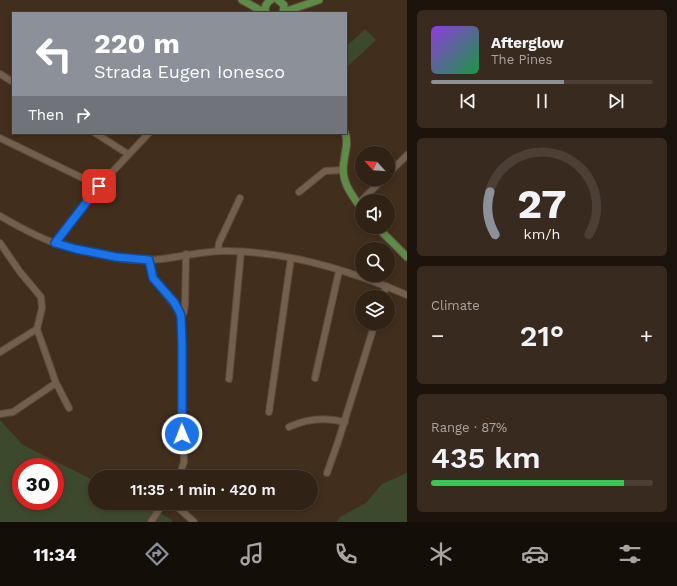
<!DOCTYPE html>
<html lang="en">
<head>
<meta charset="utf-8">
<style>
	:root { --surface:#312216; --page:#392a1f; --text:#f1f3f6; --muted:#a8a4a1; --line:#4c3f35; --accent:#8c9099 }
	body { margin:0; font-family:"Work Sans",sans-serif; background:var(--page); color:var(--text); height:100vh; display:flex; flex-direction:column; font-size:15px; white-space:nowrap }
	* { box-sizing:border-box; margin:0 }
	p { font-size:13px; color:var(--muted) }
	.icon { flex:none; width:22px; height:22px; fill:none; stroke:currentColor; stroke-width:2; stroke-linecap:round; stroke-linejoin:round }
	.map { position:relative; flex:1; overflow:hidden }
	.sheet { display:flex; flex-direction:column; gap:10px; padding:10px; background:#1b130c; width:270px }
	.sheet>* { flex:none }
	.hud { position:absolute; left:12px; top:12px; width:335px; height:122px; border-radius:0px; box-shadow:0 2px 6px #0003,0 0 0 1px var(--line); background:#8c9099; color:#fff; overflow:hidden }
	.needle { width:26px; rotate:296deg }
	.tools { position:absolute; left:355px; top:146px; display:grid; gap:8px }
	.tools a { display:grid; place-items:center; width:40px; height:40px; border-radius:50%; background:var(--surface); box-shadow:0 2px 6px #0003,0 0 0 1px var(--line); font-size:20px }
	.speed { position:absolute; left:12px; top:458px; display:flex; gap:8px; font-size:20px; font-weight:700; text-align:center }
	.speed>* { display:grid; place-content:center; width:52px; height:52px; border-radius:50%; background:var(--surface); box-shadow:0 2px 6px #0003,0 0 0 1px var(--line); line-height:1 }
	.speed .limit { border:6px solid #d22; background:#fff; color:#111 }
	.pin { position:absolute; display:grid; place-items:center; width:34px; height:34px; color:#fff; margin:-17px; border-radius:8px; box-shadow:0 2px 6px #0006 }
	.me { position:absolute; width:44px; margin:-22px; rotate:359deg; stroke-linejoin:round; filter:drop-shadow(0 0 3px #0008) }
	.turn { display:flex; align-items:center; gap:14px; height:84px; padding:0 16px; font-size:18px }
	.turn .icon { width:52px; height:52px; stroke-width:2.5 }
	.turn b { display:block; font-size:28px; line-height:34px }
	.then { display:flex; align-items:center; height:38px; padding:0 16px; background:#0003; gap:8px; font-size:15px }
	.big { font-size:30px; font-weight:600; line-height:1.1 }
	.sheet .tile { flex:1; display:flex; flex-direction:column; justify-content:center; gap:6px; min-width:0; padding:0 14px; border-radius:6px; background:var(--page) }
	.sheet .dial { align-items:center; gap:0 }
	.dial svg { height:104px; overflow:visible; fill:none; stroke:var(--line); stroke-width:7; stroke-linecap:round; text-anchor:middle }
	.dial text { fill:var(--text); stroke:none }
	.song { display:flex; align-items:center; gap:12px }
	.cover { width:48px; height:48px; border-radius:6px; background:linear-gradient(135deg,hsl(270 70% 55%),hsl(140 70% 35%)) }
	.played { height:4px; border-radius:2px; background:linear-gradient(90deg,var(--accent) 60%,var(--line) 60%) }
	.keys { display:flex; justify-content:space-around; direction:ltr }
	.heat { display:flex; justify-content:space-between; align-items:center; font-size:22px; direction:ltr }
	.charge { height:6px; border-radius:3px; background:linear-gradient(90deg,#34c759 87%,var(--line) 0) }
	.trip { position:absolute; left:88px; top:470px; width:230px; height:40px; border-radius:20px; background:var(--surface); box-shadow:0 2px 6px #0003,0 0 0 1px var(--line); font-weight:600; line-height:40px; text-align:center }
	.tab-bar { display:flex; height:64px; justify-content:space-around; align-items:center; background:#140e09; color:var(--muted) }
	.tab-bar .icon { width:28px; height:28px }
	.tab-bar .selected { color:var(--accent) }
	.tab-bar b { font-size:18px; color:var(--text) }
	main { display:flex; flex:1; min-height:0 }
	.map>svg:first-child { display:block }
	.green { fill:#3d492d; fill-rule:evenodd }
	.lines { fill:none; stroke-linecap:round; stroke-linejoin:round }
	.minor-casing { stroke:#5a4a3c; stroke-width:8 }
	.major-casing { stroke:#5a4a3c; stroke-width:9 }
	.minor { stroke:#745f4d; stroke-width:6 }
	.major { stroke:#5f8b49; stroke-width:7 }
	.route-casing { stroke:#114b97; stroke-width:10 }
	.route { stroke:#1a73e8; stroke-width:7 }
</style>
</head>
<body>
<main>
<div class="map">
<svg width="407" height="522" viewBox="0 0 407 522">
	<rect width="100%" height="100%" fill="#412e1d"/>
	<g class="green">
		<path d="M365 29 376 40 346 68V47Z"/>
		<path d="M0 420 23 445 95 481V503H140L171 519 172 522H0ZM21 467H55V501H21Z"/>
		<path d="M407 473V522H337L340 517 366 503 382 484Z"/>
	</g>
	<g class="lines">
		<g class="minor-casing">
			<g id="minor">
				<path d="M0 74 13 82"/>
				<path d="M95 133 128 154"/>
				<path d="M0 138 99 186"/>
				<path d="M388 174 407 155"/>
				<path d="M299 192 325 171 343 170"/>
				<path d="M358 204 383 179"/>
				<path d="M0 216C19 227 39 238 60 245 73 249 86 251 99 254 115 258 133 261 150 260 176 259 202 250 228 251 289 252 352 271 407 295"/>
				<path d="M0 243 20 272 41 297 42 308 37 329 56 383 13 412 0 414"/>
				<path d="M55 243 99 186 149 133"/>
				<path d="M218 251 219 243 240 198"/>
				<path d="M149 260 153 278 176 307 180 313 182 326V403L184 462 179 477"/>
				<path d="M383 297 386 286"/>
				<path d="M181 317 184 312 185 304 186 254"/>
				<path d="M0 352 37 329"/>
				<path d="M315 378 339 271"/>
				<path d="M229 379 241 252"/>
				<path d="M56 383 69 408"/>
				<path d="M269 412 291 258"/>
				<path d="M289 427C308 418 325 417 345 422"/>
				<path d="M327 473 338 442 375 323"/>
				<path d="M173 503 194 522"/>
				<path d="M151 522 163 503"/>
			</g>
		</g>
		<g class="major-casing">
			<g id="major">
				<path d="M242 0 265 13"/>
				<path d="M278 0 284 5 283 13"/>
				<path d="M284 12 319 0"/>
				<path d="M266 13C264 7 266 3 271 0"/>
				<path d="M345 133C349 142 345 152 344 161 340 181 351 194 362 209"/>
				<path d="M377 227 407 257"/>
			</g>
		</g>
		<use href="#minor" class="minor"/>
		<use href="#major" class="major"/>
	</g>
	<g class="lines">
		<g class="route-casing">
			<path id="route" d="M99 186 55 243 76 249 116 257 149 260 153 278 174 302 180 313 181 317 182 343V434"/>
		</g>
		<use href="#route" class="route"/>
	</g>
</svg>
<div class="tools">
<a><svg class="needle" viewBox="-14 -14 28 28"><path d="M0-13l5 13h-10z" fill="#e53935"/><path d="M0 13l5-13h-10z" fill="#a8a4a1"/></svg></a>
<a><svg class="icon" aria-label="sound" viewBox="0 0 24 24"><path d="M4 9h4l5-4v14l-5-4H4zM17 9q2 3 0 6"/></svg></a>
<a><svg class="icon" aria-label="search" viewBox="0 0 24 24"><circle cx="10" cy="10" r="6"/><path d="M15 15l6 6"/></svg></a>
<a><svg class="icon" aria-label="layers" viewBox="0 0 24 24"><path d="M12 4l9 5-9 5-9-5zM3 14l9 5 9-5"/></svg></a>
</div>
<div class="speed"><div class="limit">30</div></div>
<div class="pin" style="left:99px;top:186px;background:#d93025"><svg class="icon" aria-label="arrive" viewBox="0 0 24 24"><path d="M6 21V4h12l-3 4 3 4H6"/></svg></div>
<svg class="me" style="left:182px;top:434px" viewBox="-20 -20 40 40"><circle r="17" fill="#1a73e8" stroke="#fff" stroke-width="3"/><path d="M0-11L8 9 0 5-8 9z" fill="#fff"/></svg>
<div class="trip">11:35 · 1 min · 420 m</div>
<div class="hud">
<div class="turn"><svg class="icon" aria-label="left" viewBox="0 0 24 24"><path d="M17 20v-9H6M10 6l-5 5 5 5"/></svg><div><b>220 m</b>Strada Eugen Ionesco</div></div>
<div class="then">Then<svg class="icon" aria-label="right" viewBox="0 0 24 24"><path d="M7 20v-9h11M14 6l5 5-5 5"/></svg></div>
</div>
</div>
<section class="sheet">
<div class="tile">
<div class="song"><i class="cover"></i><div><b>Afterglow</b><p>The Pines</p></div></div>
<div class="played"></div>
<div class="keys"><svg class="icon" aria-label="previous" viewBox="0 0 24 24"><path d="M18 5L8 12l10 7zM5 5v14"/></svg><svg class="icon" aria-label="pause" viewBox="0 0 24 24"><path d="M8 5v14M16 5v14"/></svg><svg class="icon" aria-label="next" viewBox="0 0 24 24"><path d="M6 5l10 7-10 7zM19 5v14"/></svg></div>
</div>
<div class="tile dial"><svg viewBox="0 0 100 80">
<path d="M14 69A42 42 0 1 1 86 69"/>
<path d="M14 69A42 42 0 0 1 10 36" stroke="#8c9099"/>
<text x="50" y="56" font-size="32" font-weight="700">27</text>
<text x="50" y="72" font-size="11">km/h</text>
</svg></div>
<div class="tile"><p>Climate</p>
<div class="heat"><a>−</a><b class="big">21°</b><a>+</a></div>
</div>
<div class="tile"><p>Range · 87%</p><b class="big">435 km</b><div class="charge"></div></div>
</section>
</main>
<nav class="tab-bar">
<b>11:34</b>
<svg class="icon selected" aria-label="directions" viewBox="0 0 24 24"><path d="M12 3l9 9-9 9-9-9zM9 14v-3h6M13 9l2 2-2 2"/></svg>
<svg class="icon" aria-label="music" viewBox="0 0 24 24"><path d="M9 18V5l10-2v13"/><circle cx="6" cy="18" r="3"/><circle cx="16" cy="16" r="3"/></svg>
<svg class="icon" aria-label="phone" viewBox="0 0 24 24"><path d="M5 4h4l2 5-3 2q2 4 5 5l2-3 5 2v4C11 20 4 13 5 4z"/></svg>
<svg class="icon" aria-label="climate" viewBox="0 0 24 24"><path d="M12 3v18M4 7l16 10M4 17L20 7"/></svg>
<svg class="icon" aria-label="car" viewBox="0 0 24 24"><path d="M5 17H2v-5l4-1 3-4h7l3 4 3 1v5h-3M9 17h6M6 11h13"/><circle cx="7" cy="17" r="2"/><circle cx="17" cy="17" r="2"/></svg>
<svg class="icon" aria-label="filters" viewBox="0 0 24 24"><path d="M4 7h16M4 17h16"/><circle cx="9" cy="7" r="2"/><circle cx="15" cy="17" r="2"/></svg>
</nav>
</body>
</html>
